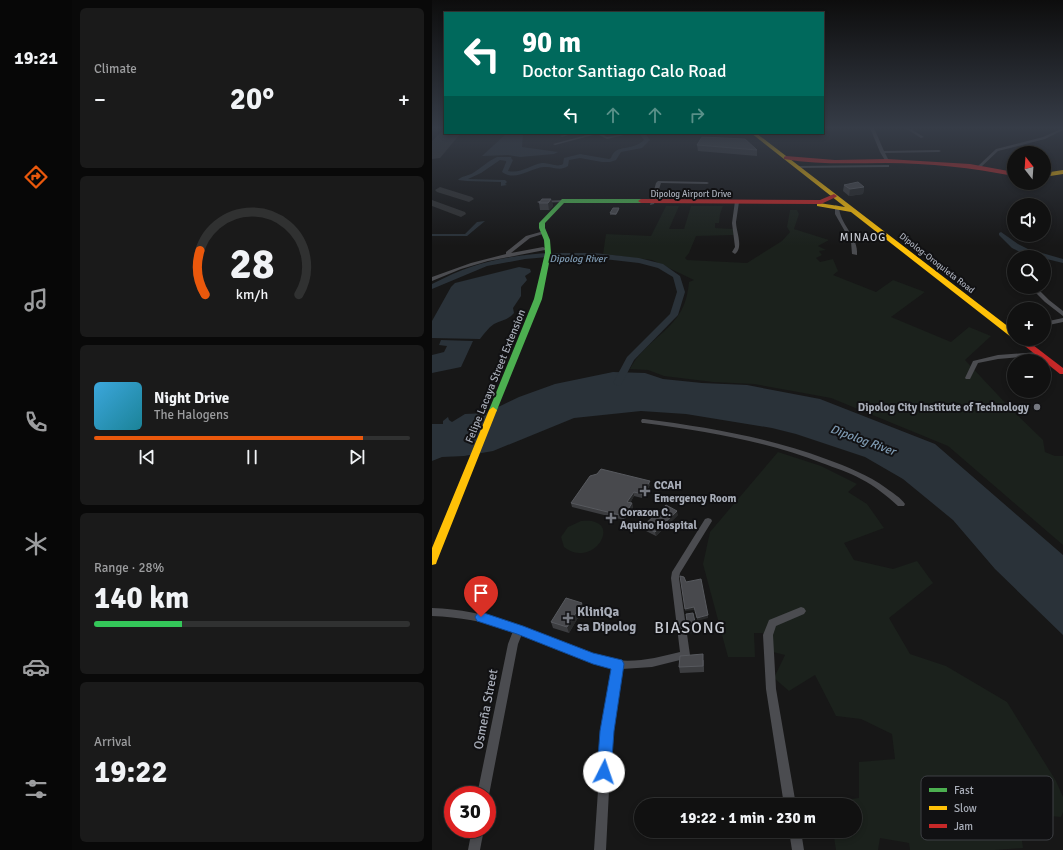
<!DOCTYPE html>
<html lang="en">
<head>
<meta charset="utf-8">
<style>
	:root { --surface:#111; --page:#1a1a1a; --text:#f1f3f6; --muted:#9c9d9f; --line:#303131; --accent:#ea580c }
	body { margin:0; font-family:Signika,sans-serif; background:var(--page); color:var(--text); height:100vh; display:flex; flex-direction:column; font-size:15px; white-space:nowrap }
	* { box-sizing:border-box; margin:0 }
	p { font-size:13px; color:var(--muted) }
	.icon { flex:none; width:22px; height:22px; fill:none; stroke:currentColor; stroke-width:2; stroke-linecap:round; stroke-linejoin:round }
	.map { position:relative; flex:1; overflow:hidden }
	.panel { display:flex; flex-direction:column; gap:8px; padding:8px; background:#090909; width:360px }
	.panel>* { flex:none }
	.banner { position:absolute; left:12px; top:12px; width:380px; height:122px; border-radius:0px; box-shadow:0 2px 6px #0003,0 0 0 1px var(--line); background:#00695c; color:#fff; overflow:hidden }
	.needle { width:26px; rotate:343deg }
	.controls { position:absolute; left:575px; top:146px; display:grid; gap:8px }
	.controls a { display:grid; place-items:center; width:44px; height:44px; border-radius:50%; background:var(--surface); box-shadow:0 2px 6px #0003,0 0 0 1px var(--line); font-size:20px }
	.speed { position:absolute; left:12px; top:786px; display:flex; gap:8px; font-size:20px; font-weight:700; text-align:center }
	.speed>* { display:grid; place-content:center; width:52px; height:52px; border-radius:50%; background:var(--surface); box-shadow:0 2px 6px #0003,0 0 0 1px var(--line); line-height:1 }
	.speed .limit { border:6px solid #d22; background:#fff; color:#111 }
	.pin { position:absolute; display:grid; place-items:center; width:34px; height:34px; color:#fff; margin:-41px -17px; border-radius:50% 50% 50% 0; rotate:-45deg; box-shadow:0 0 4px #0007 }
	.pin .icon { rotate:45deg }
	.me { position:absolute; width:44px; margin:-22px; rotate:4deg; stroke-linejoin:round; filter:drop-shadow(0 0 3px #0008) }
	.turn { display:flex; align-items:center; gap:14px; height:84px; padding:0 12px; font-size:18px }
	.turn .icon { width:52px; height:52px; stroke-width:2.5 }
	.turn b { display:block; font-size:28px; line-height:34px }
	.lanes { display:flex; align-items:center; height:38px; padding:0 12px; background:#0003; justify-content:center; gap:20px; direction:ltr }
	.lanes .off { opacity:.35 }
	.big { font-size:30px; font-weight:700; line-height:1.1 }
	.panel .card { flex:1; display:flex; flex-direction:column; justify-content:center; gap:6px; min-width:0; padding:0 14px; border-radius:6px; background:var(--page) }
	.panel .dial { align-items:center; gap:0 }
	.dial svg { height:104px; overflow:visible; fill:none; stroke:var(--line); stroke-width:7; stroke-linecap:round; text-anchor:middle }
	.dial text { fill:var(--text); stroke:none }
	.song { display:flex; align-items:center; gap:12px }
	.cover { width:48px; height:48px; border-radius:6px; background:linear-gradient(135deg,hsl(200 70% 55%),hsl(190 70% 35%)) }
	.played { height:4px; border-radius:2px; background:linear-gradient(90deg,var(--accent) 85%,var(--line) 85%) }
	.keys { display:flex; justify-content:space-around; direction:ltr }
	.heat { display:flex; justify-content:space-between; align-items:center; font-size:22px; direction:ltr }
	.charge { height:6px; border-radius:3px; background:linear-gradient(90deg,#34c759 28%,var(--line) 0) }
	.trip { position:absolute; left:202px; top:798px; width:228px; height:40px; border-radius:20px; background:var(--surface); box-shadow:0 2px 6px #0003,0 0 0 1px var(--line); font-weight:700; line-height:40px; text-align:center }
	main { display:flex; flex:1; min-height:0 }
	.tab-bar { display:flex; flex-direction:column; width:72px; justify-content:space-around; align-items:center; background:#070707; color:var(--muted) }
	.tab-bar .icon { width:28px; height:28px }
	.tab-bar .active { color:var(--accent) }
	.tab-bar b { font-size:18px; color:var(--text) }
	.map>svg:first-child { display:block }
	.green { fill:#1b211c }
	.water { fill:#2a3239 }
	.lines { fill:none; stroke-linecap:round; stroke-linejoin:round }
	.river { fill:#2a3239; fill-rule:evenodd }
	.taxiway { fill:#313233; fill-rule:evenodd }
	.runway { fill:#313233; fill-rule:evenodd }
	.street { fill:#4b4c50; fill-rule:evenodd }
	.fast { fill:#4caf50; fill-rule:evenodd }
	.slow { fill:#ffc107; fill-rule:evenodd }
	.jam { fill:#c62828; fill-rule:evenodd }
	.wall { fill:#3c3d40 }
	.shaded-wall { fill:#28292a }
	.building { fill:#48494d; stroke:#57595e }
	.route { fill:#1a73e8; stroke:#114b97 }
	.poi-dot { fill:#757880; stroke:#111113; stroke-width:1.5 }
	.labels { text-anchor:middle; stroke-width:4; stroke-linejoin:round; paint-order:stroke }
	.far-street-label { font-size:9px; fill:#a8adb8; stroke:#111113 }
	.far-water-label { font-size:10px; font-style:italic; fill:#7f9bb3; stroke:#111113 }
	.far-quarter-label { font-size:11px; letter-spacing:1px; fill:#c9ccd4; stroke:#111113 }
	.street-label { font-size:11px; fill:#a8adb8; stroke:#111113 }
	.poi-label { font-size:11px; font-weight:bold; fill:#a8adb8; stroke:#111113; text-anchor:start }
	.water-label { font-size:12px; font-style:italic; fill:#7f9bb3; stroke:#111113 }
	.near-poi-label { font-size:13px; font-weight:bold; fill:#a8adb8; stroke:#111113; text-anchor:start }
	.near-street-label { font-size:13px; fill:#a8adb8; stroke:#111113 }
	.near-quarter-label { font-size:16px; letter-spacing:1px; fill:#c9ccd4; stroke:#111113 }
	.key { fill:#111113; stroke:#3e4045; stroke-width:1 }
	.key-label { font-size:11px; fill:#a8adb8 }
</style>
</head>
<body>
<main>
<nav class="tab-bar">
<b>19:21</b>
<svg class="icon active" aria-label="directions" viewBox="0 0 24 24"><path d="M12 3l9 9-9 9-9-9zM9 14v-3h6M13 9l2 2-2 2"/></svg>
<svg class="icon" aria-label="music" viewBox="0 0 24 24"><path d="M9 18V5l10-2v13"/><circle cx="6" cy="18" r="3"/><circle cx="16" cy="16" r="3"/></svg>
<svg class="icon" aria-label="phone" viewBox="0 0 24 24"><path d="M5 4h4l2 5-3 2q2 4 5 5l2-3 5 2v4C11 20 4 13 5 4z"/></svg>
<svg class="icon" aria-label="climate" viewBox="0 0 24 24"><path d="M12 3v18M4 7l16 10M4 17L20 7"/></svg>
<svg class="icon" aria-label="car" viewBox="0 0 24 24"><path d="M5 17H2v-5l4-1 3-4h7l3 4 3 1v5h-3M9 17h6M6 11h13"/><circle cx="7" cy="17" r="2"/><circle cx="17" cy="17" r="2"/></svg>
<svg class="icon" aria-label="filters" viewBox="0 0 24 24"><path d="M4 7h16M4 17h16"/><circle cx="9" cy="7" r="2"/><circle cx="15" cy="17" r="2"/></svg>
</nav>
<section class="panel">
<div class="card"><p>Climate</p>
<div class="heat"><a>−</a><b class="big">20°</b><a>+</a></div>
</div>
<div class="card dial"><svg viewBox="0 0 100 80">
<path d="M14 69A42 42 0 1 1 86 69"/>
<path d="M14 69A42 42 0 0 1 10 35" stroke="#ea580c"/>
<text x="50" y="56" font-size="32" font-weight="700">28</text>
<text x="50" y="72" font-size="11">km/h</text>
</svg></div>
<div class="card">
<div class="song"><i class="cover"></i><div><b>Night Drive</b><p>The Halogens</p></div></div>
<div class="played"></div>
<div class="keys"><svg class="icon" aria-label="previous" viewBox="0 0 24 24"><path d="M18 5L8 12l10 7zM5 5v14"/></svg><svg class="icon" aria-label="pause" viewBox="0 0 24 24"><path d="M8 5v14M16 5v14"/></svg><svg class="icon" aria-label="next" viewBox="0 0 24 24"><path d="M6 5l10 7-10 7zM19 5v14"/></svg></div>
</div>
<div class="card"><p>Range · 28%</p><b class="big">140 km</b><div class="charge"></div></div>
<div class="card"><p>Arrival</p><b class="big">19:22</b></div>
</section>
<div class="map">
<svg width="631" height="850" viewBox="0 0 631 850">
	<rect width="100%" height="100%" fill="#171717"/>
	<g class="green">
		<path d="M234 206H247L237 229H252L259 206H291L288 214 287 223H283V228L301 229 302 235 264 236 257 253 253 258 255 260 315 263 350 241 358 232 355 227 358 210H365L367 214 362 229 397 240 386 246 394 250 387 251 390 255 384 258 388 262 401 259 406 271 401 275 444 292 461 280 493 292 459 317 519 342 537 327 559 336 533 360 580 410 611 440 613 452 623 456H631V545L516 446 399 398 322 384 281 382 232 376 216 370 198 369C203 359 209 353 217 345 240 324 254 315 257 282L262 280 220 260 171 254 174 234 219 236Z"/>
		<path d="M346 452 389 466 425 484 416 492 435 504 452 528 412 543 422 560 461 569 485 561 501 583 457 618 478 654 514 666 575 702 624 781 631 797V812L629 817 586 813 591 848 563 850H478L477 843 448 838 446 850H404L401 831H423V805H396V802L427 798V762L463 759 460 734 429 719 404 716 383 675 357 691 342 678 353 655 341 652 331 633H322L323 657H296L271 564 278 532Z"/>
		<path d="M149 521C194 516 162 571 132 547L129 537 136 527Z"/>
	</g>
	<g class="water">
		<path d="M75 133H91L90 147 126 152 122 154 88 157 76 155 50 156Z"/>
		<path d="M65 157H79L80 160 75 172 71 171 75 164 74 161 68 160 49 173 36 179 73 180 75 182 73 184 75 185 69 186V182L35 181 26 180C29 176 36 176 41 173 49 168 56 161 65 157Z"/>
		<path d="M53 221 35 236H0V234H33L45 222Z"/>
		<path d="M87 267 98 269 99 272 93 276 95 280 89 287V296L81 308 82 313C76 320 70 320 62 324 56 328 52 334 48 339L0 338V321L19 287 23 283Z"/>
		<path d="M9 340 41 341 29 367 0 373V355L12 352 15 346 7 345Z"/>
		<path d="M181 372 213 373 231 379 270 383 315 385 388 399 503 444 631 555V635L563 569 521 520 471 479 433 457 364 434 340 428 254 414 209 411 142 418 61 451 32 456 10 457 0 461V424H11V421L16 417 17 420 20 422 33 414 54 413 87 397 123 384Z"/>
	</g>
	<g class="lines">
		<g class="river">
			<path d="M207 133H213L218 140 210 148 189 152 184 160 178 162H170L148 158 137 160 136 166C127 172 122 166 112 167 98 168 84 182 70 172L75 160 78 158 81 160 76 171C89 174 98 165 110 163 117 162 125 168 131 164L132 158 148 154 177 159 179 158C184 143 200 152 212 140Z"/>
			<path d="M569 232 586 244 596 249 631 259V263L590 253 580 248 567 235V233Z"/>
			<path d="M116 253H163L207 258 231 264 248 276 253 292 246 315 202 360 189 385 186 386 181 383 195 357 238 314 245 292 241 277 226 268 207 263 163 258 116 257 93 259 55 266 0 289V284C40 263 72 256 116 253Z"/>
		</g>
		<g class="taxiway">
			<path d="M8 187 40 197 42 199 37 202 5 192 3 190Z"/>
			<path d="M0 200 33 212 34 214 29 217 0 206Z"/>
		</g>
		<path class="runway" d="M13 128V133H29L8 158 0 159V141Z"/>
		<g class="street">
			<path d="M438 128H442L452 151 507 150 509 151 507 152 453 153 457 161 454 162 448 152Z"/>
			<path d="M473 128H477L492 137 489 138Z"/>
			<path d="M631 128V130L613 139 566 151 548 168 545 167 564 149 611 137Z"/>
			<path d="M137 133H143L130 137 128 136Z"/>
			<path d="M162 133H168L175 137 187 135 185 133H189L192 135 175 139 165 134 123 145 121 144Z"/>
			<path d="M456 165H457V167L365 168 363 167 365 166Z"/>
			<path d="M226 181 275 182 277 183 275 184 229 183 222 204 218 205 224 183Z"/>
			<path d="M132 200V202H130L107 203 105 202 107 201Z"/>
			<path d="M303 201 307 202C306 209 305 215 304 222 304 231 312 248 303 254L300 252 303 247 300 223Z"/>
			<path d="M403 205 407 206C407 224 427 237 425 255L420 254 419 242 403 214Z"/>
			<path d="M112 231H114V233L98 238 79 253 111 247 113 248V250L56 261 29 269 0 281V277L39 263 74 254V252L94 236Z"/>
			<path d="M579 269 582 271V275L576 271Z"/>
			<path d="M598 287H604L617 300 631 311V316L613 302Z"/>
			<path d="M631 318V322L612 326V322Z"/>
			<path d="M607 352 609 353 610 354 609 355 566 359 546 363 538 379H534L533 378 541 361 566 355Z"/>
			<path d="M210 419H212C274 427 335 437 394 459 416 467 436 475 454 488 461 493 469 498 473 504L472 506H466C455 496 443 486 429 479 417 472 403 468 390 463 333 441 273 431 212 423H210L209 421Z"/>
			<path d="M276 518 279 519 280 521 248 573 247 578 258 655 256 658 220 667 190 669 180 731 174 850H162L170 731 181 669 153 660 90 634 86 644 57 795 55 799V795H45L76 644 81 631C55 622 28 617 0 616V608C42 609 80 622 118 637 139 646 161 658 184 660 205 663 228 657 248 652L239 578 240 572 273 519Z"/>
			<path d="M369 607 372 608 374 611 372 614 344 626 341 635 344 689 364 805H352L334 689 331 635 337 620Z"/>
			<path d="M40 829H52L48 850H36Z"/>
			<path d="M357 831H369L372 850H360Z"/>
		</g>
		<path class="fast" d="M130 199H209L212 201 209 203H132L113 223V228L118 240 119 253 110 299 65 410 64 412H58L57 410 102 299 113 253 112 240 107 228V223Z"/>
		<g class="slow">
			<path d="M319 133H324L582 331V337H579L419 212 385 206V204L387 203 413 207Z"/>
			<path d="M631 170V174L612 177V173Z"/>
			<path d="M61 407 65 410 5 561 4 564 0 565V548L57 410Z"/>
		</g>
		<g class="jam">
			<path d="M354 156 403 160 455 159 538 164 582 172V176C540 168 497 163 454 163 420 163 386 165 352 159V157Z"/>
			<path d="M402 194 405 196 404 197 389 204 209 203 206 201 209 199 388 200Z"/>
			<path d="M584 339H593L631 368V374H628Z"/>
		</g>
	</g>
	<g class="wall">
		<path d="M265 145 325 150V156L266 151Z"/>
		<path d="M412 185 432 187 431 194 417 196 411 191Z"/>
		<path d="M119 199 121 206 117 210H108L107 203Z"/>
		<path d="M187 208V210L184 215H178V213Z"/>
		<path d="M218 485 210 498 202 496 198 503H200L201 508 192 520 140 507 139 503Z"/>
		<path d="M246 515 224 536 212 530 211 526Z"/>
		<path d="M150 603 151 609 137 633 121 628 119 622Z"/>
		<path d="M272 660V672L248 673 247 667Z"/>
	</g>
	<g class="shaded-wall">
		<path d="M432 187 431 194 417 196 418 189Z"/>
		<path d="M119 199 121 206 117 210 116 203Z"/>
		<path d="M218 481V485L210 498V494Z"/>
		<path d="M202 492V496L196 506 195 502Z"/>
		<path d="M200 503 201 508 192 520V516Z"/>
		<path d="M245 511 246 515 224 536 223 532Z"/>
		<path d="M150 603 151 609 137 633 135 627Z"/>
		<path d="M262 607V610L253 611V609Z"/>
		<path d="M276 615V618L265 621V618Z"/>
		<path d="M264 626 265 632 256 634V628Z"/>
	</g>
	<g class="building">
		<path d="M270 137 313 139 325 150 265 145Z"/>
		<path d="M426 182 432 187 418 189 412 185Z"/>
		<path d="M110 199H119L116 203H107Z"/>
		<path d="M181 208H187L184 214 178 213Z"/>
		<path d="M169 469 218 481 210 494 202 492 195 502 200 503 192 516 139 503 158 476 165 474Z"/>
		<path d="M234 505 245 511 223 532 211 526Z"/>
		<path d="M248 576 252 577 254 582 269 579 276 615 265 618 262 607 253 609Z"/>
		<path d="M134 598 150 603 135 627 119 622Z"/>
		<path d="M261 613 264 626 256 628 254 614Z"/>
		<path d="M271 654V666L247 667 248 656Z"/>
	</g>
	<linearGradient id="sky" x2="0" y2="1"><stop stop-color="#0d0d0d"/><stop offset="0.52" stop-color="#363c47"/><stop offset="1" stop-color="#363c47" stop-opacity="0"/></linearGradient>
	<rect width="631" height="246" fill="url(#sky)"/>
	<path class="route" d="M49 612 91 626 161 653 190 660 192 664 182 731 179 772 177 777 172 779 167 777 165 772 168 731 179 669 161 664 85 634 45 621 43 617 45 614Z"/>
	<g class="poi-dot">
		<circle cx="605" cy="407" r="4"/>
		<path d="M211 485h4v4h4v4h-4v4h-4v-4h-4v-4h4z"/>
		<path d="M177 512h4v4h4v4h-4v4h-4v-4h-4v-4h4z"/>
		<path d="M134 612h4v4h4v4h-4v4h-4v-4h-4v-4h4z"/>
	</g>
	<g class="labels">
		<g class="far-street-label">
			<text x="259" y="197">Dipolog Airport Drive</text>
			<text transform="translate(505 263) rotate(38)" y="3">Dipolog-Oroquieta Road</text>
		</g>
		<g class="far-water-label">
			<text x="146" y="262">Dipolog River</text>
		</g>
		<g class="far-quarter-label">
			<text x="431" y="241">MINAOG</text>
		</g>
		<g class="street-label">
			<text transform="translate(63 376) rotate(-68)" y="4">Felipe Lacaya Street Extension</text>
		</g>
		<g class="poi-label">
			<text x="597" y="411" text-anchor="end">Dipolog City Institute of Technology</text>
			<text x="222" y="489">CCAH<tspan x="222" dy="13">Emergency Room</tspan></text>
			<text x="188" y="516">Corazon C.<tspan x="188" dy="13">Aquino Hospital</tspan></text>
		</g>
		<g class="water-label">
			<text transform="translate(431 440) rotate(20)" y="4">Dipolog River</text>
		</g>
		<g class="near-poi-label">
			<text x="145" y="616">KliniQa<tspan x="145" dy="15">sa Dipolog</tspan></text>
		</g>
		<g class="near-street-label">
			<text transform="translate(53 709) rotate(-79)" y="5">Osmeña Street</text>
		</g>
		<g class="near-quarter-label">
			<text x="258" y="633">BIASONG</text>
		</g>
	</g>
	<rect x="489" y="776" width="132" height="64" rx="6" class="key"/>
	<rect x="497" y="788" width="18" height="4" fill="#4caf50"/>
	<rect x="497" y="806" width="18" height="4" fill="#ffc107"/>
	<rect x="497" y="824" width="18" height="4" fill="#c62828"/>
	<g class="key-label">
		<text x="522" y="794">Fast</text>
		<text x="522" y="812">Slow</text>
		<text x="522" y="830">Jam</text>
	</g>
</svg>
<div class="controls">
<a><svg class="needle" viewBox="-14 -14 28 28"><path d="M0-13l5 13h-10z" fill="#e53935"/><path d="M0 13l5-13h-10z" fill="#9c9d9f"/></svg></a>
<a><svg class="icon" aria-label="sound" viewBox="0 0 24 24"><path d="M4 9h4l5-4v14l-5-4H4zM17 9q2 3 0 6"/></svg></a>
<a><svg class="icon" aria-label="search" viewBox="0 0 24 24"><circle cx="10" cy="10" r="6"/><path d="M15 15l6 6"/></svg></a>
<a>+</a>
<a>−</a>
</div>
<div class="speed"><div class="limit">30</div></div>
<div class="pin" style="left:49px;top:617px;background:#d93025"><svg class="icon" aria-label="arrive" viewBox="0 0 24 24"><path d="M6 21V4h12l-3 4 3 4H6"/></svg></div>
<svg class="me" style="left:172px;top:772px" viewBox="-20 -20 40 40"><circle r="19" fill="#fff"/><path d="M0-13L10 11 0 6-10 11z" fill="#1a73e8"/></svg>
<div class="trip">19:22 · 1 min · 230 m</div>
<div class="banner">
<div class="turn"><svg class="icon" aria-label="left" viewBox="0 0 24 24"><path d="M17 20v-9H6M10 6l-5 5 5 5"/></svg><div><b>90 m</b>Doctor Santiago Calo Road</div></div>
<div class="lanes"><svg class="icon" aria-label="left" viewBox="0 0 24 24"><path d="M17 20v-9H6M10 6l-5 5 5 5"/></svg><svg class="icon off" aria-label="ahead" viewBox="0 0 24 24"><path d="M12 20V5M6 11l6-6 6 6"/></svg><svg class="icon off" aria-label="ahead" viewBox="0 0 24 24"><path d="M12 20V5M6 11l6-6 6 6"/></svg><svg class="icon off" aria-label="right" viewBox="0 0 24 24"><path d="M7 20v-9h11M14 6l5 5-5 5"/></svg></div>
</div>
</div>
</main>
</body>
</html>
